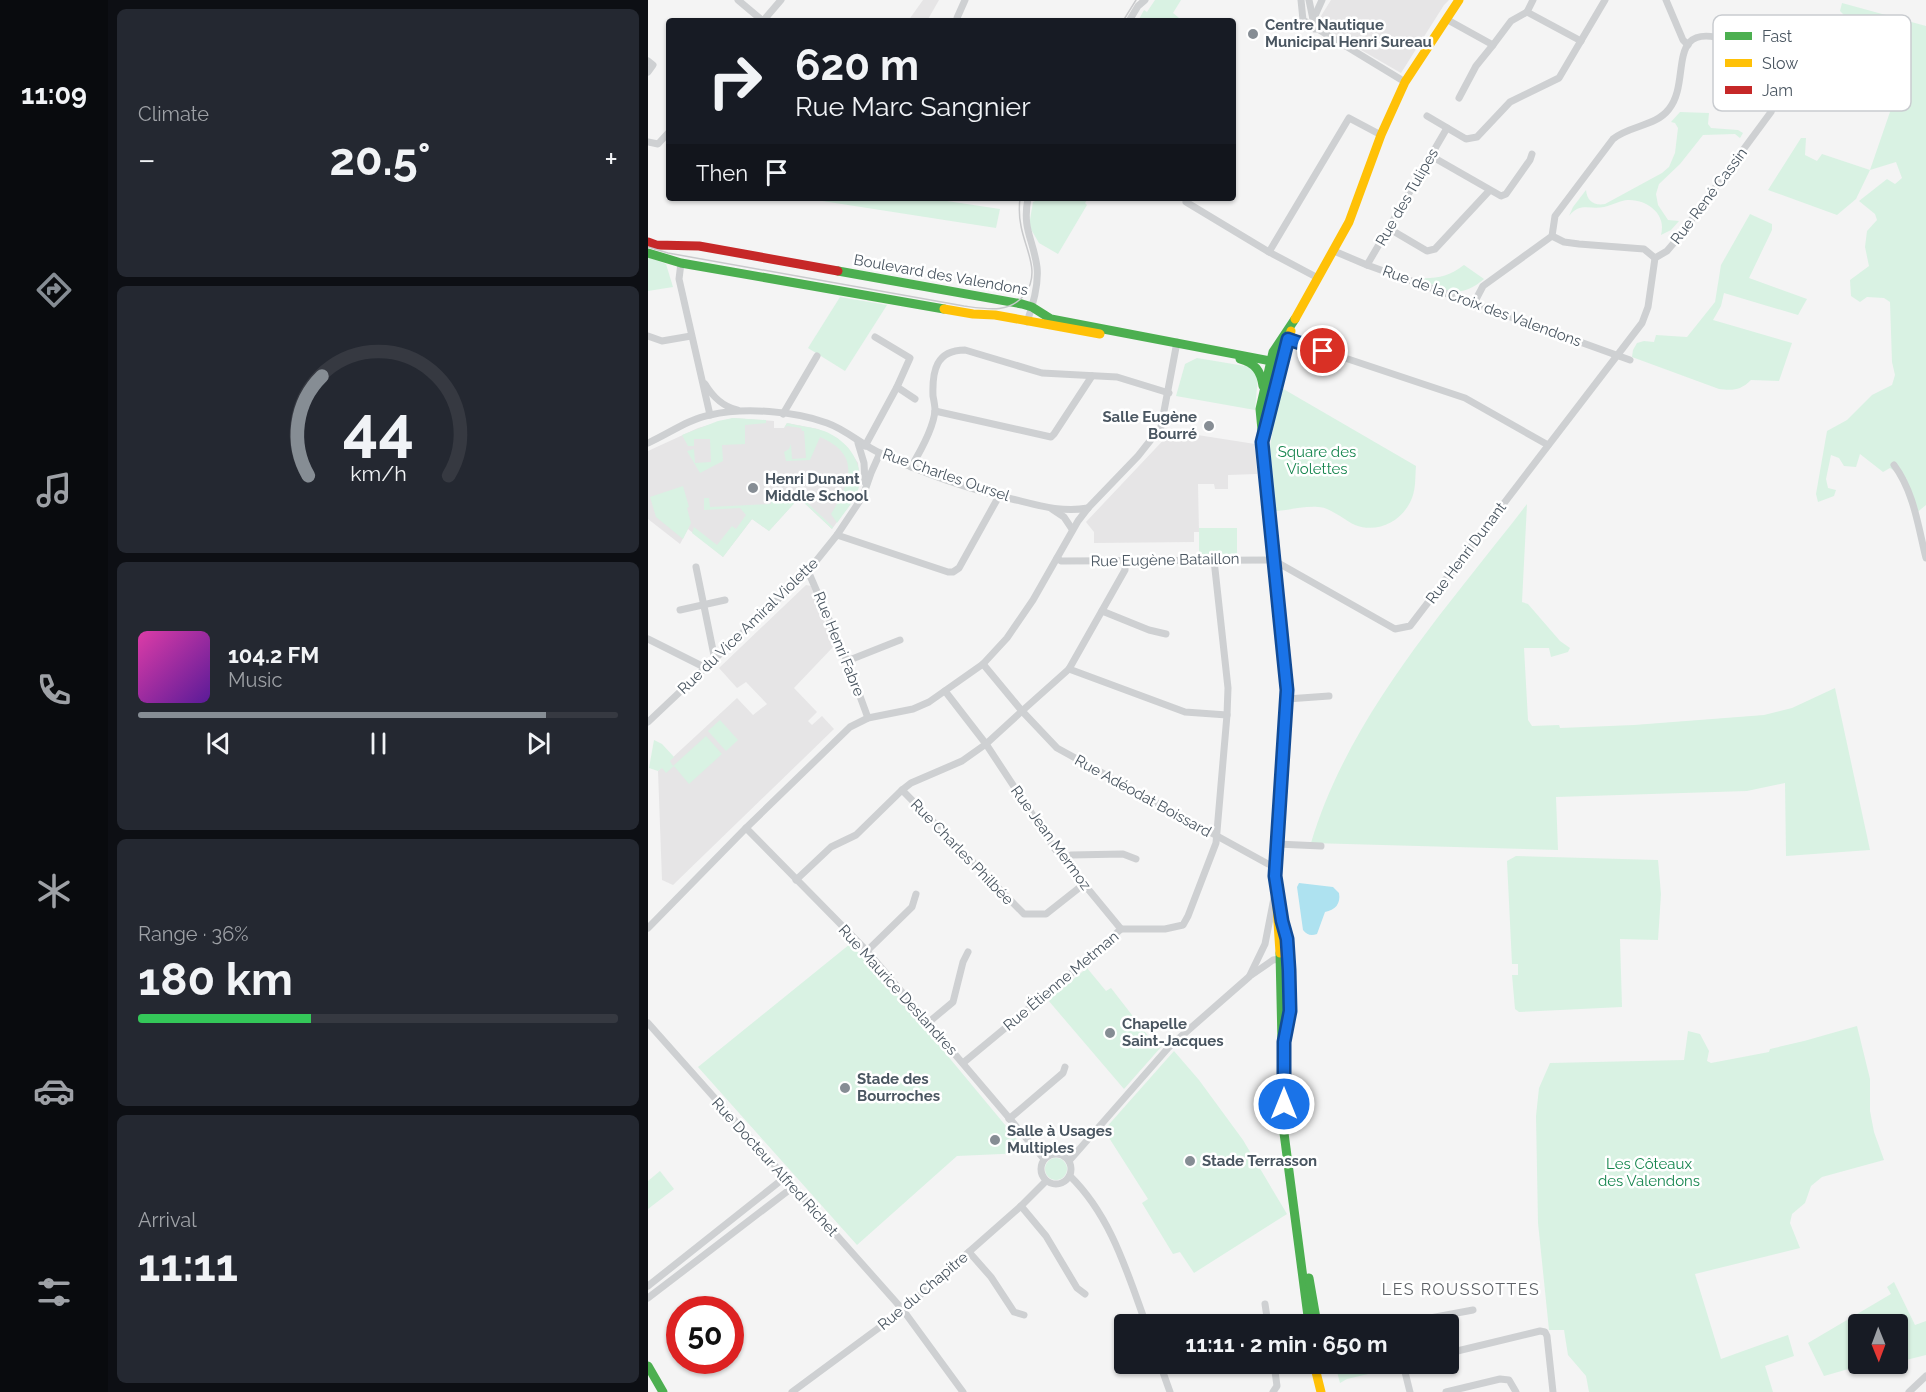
<!DOCTYPE html>
<html lang="en">
<head>
<meta charset="utf-8">
<style>
	:root { --surface:#171b24; --page:#242831; --text:#f1f3f6; --muted:#9ea1a6; --line:#363941; --accent:#868d94 }
	body { margin:0; font-family:Raleway,sans-serif; background:var(--page); color:var(--text); height:100vh; display:flex; flex-direction:column; font-size:22px; white-space:nowrap }
	* { box-sizing:border-box; margin:0 }
	p { font-size:20px; color:var(--muted) }
	.icon { flex:none; width:33px; height:33px; fill:none; stroke:currentColor; stroke-width:2; stroke-linecap:round; stroke-linejoin:round }
	.map { position:relative; flex:1; overflow:hidden }
	.side { display:flex; flex-direction:column; gap:9px; padding:9px; background:#0d0f14; width:540px }
	.side>* { flex:none }
	.banner { position:absolute; left:18px; top:18px; width:570px; height:183px; border-radius:6px; box-shadow:0 2px 4px #0004; background:#171b24; color:var(--text); overflow:hidden }
	.needle { width:39px; rotate:179deg }
	.tools { position:absolute; left:1200px; top:1314px; display:grid; gap:12px }
	.tools a { display:grid; place-items:center; width:60px; height:60px; border-radius:6px; background:var(--surface); box-shadow:0 2px 4px #0004; font-size:30px }
	.speed { position:absolute; left:18px; top:1296px; display:flex; gap:12px; font-size:30px; font-weight:700; text-align:center }
	.speed>* { display:grid; place-content:center; width:78px; height:78px; border-radius:50%; background:var(--surface); box-shadow:0 2px 4px #0004; line-height:1 }
	.speed .limit { border:9px solid #d22; background:#fff; color:#111 }
	.pin { position:absolute; display:grid; place-items:center; width:51px; height:51px; color:#fff; margin:-26px; border:3px solid #fff; border-radius:50%; box-shadow:0 2px 6px #0007 }
	.me { position:absolute; width:66px; margin:-33px; rotate:0deg; stroke-linejoin:round; filter:drop-shadow(0 0 4px #0008) }
	.turn { display:flex; align-items:center; gap:21px; height:126px; padding:0 30px; font-size:27px }
	.turn .icon { width:78px; height:78px; stroke-width:2.5 }
	.turn b { display:block; font-size:42px; line-height:51px }
	.then { display:flex; align-items:center; height:57px; padding:0 30px; background:#0003; gap:12px; font-size:22px }
	.big { font-size:45px; font-weight:700; line-height:1.1 }
	.side .card { flex:1; display:flex; flex-direction:column; justify-content:center; gap:9px; min-width:0; padding:0 21px; border-radius:9px; background:var(--page) }
	.side .dial { align-items:center; gap:0 }
	.dial svg { height:156px; overflow:visible; fill:none; stroke:var(--line); stroke-width:7; stroke-linecap:round; text-anchor:middle }
	.dial text { fill:var(--text); stroke:none }
	.song { display:flex; align-items:center; gap:18px }
	.cover { width:72px; height:72px; border-radius:9px; background:linear-gradient(135deg,hsl(320 70% 55%),hsl(270 70% 35%)) }
	.played { height:6px; border-radius:3px; background:linear-gradient(90deg,var(--accent) 85%,var(--line) 85%) }
	.keys { display:flex; justify-content:space-around; direction:ltr }
	.heat { display:flex; justify-content:space-between; align-items:center; font-size:33px; direction:ltr }
	.charge { height:9px; border-radius:4px; background:linear-gradient(90deg,#34c759 36%,var(--line) 0) }
	.trip { position:absolute; left:466px; top:1314px; width:345px; height:60px; border-radius:6px; background:var(--surface); box-shadow:0 2px 4px #0004; font-weight:700; line-height:60px; text-align:center }
	main { display:flex; flex:1; min-height:0 }
	.tabs { display:flex; flex-direction:column; width:108px; justify-content:space-around; align-items:center; background:#090b0e; color:var(--muted) }
	.tabs .icon { width:42px; height:42px }
	.tabs .active { color:var(--accent) }
	.tabs b { font-size:27px; color:var(--text) }
	.map>svg:first-child { display:block }
	.education { fill:#e6e5e6 }
	.green { fill:#d9f2e3 }
	.water { fill:#aee2f0 }
	.lines { fill:none; stroke-linecap:round; stroke-linejoin:round }
	.street { stroke:#ced0d2; stroke-width:7 }
	.fast { stroke:#4caf50; stroke-width:9 }
	.slow { stroke:#ffc107; stroke-width:9 }
	.jam { stroke:#c62828; stroke-width:9 }
	.tram { stroke:#c9cacc; stroke-width:1.5 }
	.route-casing { stroke:#114b97; stroke-width:15 }
	.route { stroke:#1a73e8; stroke-width:10 }
	.poi-dot { fill:#868d94; stroke:#fff; stroke-width:2 }
	.labels { text-anchor:middle; stroke-width:5; stroke-linejoin:round; paint-order:stroke }
	.poi-label { font-size:15px; font-weight:bold; fill:#4a5661; stroke:#fff; text-anchor:start }
	.street-label { font-size:15px; fill:#4a5661; stroke:#fff }
	.park-label { font-size:15px; fill:#17864f; stroke:#fff }
	.neighbourhood-label { font-size:16px; letter-spacing:1.5px; fill:#5f6368; stroke:#fff }
	.key { fill:#fff; stroke:#c9ccd0; stroke-width:1.5 }
	.key-label { font-size:16px; fill:#4a5661 }
</style>
</head>
<body>
<main>
<nav class="tabs">
<b>11:09</b>
<svg class="icon active" aria-label="directions" viewBox="0 0 24 24"><path d="M12 3l9 9-9 9-9-9zM9 14v-3h6M13 9l2 2-2 2"/></svg>
<svg class="icon" aria-label="music" viewBox="0 0 24 24"><path d="M9 18V5l10-2v13"/><circle cx="6" cy="18" r="3"/><circle cx="16" cy="16" r="3"/></svg>
<svg class="icon" aria-label="phone" viewBox="0 0 24 24"><path d="M5 4h4l2 5-3 2q2 4 5 5l2-3 5 2v4C11 20 4 13 5 4z"/></svg>
<svg class="icon" aria-label="climate" viewBox="0 0 24 24"><path d="M12 3v18M4 7l16 10M4 17L20 7"/></svg>
<svg class="icon" aria-label="car" viewBox="0 0 24 24"><path d="M5 17H2v-5l4-1 3-4h7l3 4 3 1v5h-3M9 17h6M6 11h13"/><circle cx="7" cy="17" r="2"/><circle cx="17" cy="17" r="2"/></svg>
<svg class="icon" aria-label="filters" viewBox="0 0 24 24"><path d="M4 7h16M4 17h16"/><circle cx="9" cy="7" r="2"/><circle cx="15" cy="17" r="2"/></svg>
</nav>
<section class="side">
<div class="card"><p>Climate</p>
<div class="heat"><a>−</a><b class="big">20.5°</b><a>+</a></div>
</div>
<div class="card dial"><svg viewBox="0 0 100 80">
<path d="M14 69A42 42 0 1 1 86 69"/>
<path d="M14 69A42 42 0 0 1 21 18" stroke="#868d94"/>
<text x="50" y="56" font-size="32" font-weight="700">44</text>
<text x="50" y="72" font-size="11">km/h</text>
</svg></div>
<div class="card">
<div class="song"><i class="cover"></i><div><b>104.2 FM</b><p>Music</p></div></div>
<div class="played"></div>
<div class="keys"><svg class="icon" aria-label="previous" viewBox="0 0 24 24"><path d="M18 5L8 12l10 7zM5 5v14"/></svg><svg class="icon" aria-label="pause" viewBox="0 0 24 24"><path d="M8 5v14M16 5v14"/></svg><svg class="icon" aria-label="next" viewBox="0 0 24 24"><path d="M6 5l10 7-10 7zM19 5v14"/></svg></div>
</div>
<div class="card"><p>Range · 36%</p><b class="big">180 km</b><div class="charge"></div></div>
<div class="card"><p>Arrival</p><b class="big">11:11</b></div>
</section>
<div class="map">
<svg width="1278" height="1392" viewBox="0 0 1278 1392">
	<rect width="100%" height="100%" fill="#f4f4f4"/>
	<g class="education">
		<path d="M275 0H291L279 21H260Z"/>
		<path d="M683 0H801L796 5 753 73 668 24Z"/>
		<path d="M85 418 126 421V428H136L139 423 170 429 189 438 200 448 210 463 212 483 206 499 184 529 151 498 121 531 104 519 75 557 40 529 32 544 0 519V451L50 428Z"/>
		<path d="M524 431 607 444 609 474 580 475V489H567L566 484H550L551 532H546V542L446 543V532L438 522Z"/>
		<path d="M158 585 163 586 186 646 146 688 169 712 160 721 164 725 174 716 186 729 25 885 14 880 10 771 89 698 105 715 119 704 98 682 89 688 71 668Z"/>
	</g>
	<g class="green">
		<path d="M507 0H533L525 13 531 18 529 21H490L496 10 499 12Z"/>
		<path d="M1194 3 1278 26V505L1267 514 1260 501 1259 479 1242 468 1235 472 1212 454 1208 467 1196 466 1191 458 1183 455 1178 479 1180 488 1188 490 1186 496 1170 502 1168 494 1179 431 1199 420 1224 395 1244 385 1247 375 1244 362 1242 302 1236 298 1219 297 1212 302 1203 296 1202 280 1221 266 1217 247 1219 231 1229 220 1227 214 1211 201 1239 179 1247 184 1254 178 1248 162 1222 170 1208 199 1189 215 1120 190 1153 138H1158L1157 155 1169 161 1174 154 1222 170 1243 109 1258 77 1205 57V52L1203 51C1201 40 1203 31 1201 20L1192 11Z"/>
		<path d="M1032 112 1061 113 1060 124 1063 128 1090 130 1095 133 1092 138 1087 134 1055 135 1032 164 1011 184 1008 194 1010 205 1020 220 1031 221 1023 230 1013 235C1019 214 999 199 979 200 971 201 964 205 956 207 942 210 932 202 921 216L925 207 938 190C939 201 946 206 957 204L1014 173 1021 167 1027 153 1030 128 1027 123 1023 122Z"/>
		<path d="M155 198H279L352 209 348 228Z"/>
		<path d="M394 198H425L439 200 437 203 439 205 410 254 391 243 381 226 385 202Z"/>
		<path d="M1102 214 1124 224V230L1101 278 1159 299 1150 315 1076 293 1073 306 1065 320 1144 343 1131 381 1103 380C1093 390 1085 391 1071 389L984 357 985 350 989 343 996 341 1006 342 1008 335 1039 337 1067 302 1073 265Z"/>
		<path d="M0 257 18 264 25 287 0 291Z"/>
		<path d="M816 265 836 279C811 301 796 289 769 278 788 279 800 277 816 265Z"/>
		<path d="M192 297 239 305 197 371 160 348Z"/>
		<path d="M549 358 603 367 610 376 607 410 528 396 537 364Z"/>
		<path d="M632 387 768 466C767 477 768 488 764 498 755 521 730 534 707 525 696 520 682 507 670 507 657 506 642 510 628 511L622 447Z"/>
		<path d="M85 418 118 420V423L97 425V444L74 445 75 461 52 473 39 451 46 449 47 463 63 462 62 439H46V446H40L34 435 70 421Z"/>
		<path d="M139 423C151 426 164 427 176 431 202 441 220 468 208 496 203 505 195 514 189 523L183 514C202 483 214 455 172 437L162 460 138 461 136 452 141 449 143 444 144 459 158 458 156 431H154L153 428 139 426 136 428Z"/>
		<path d="M35 486 41 507 39 508 43 523 35 539 8 517 2 497Z"/>
		<path d="M145 491 154 495 153 497 185 527 184 529 151 498 121 531 104 519 75 557 44 533 46 527 69 545 84 526 88 529 98 515 92 508 56 510V498H61L62 507 123 504V500L145 499Z"/>
		<path d="M879 504 874 602 880 604 912 641 922 648 920 652 903 657 901 648H876L880 720 884 726 911 725 912 728 986 725 1116 715 1144 708 1187 688 1222 850 1138 856 1137 783 1099 791 908 797 910 850 663 843C701 715 799 608 879 504Z"/>
		<rect x="551" y="528" width="38" height="26"/>
		<path d="M72 720 90 740 78 751 60 731Z"/>
		<path d="M58 736 74 754 41 784 26 766 18 773 14 768 10 771 1 768 6 740 14 744 26 757 22 761 25 766Z"/>
		<path d="M868 856 1010 860 1013 894 1010 940 972 939 974 1007 871 1012 867 1009 864 975H870V964H864L859 861Z"/>
		<path d="M202 944 240 984 372 1143 373 1153 309 1156 209 1245 50 1067Z"/>
		<path d="M439 968 458 991 463 988 508 1046 513 1047 476 1089 400 1000Z"/>
		<path d="M1209 1026 1222 1079V1111L1226 1132 1236 1160 1174 1177 1163 1186 1157 1203 1144 1214 1142 1223 1152 1248 1047 1274 1073 1359 1140 1335 1146 1356 1117 1366 1125 1392H941L938 1376 920 1355 916 1330H901L890 1223 888 1116 891 1088 902 1063 1036 1060 1040 1031 1052 1034 1061 1051 1059 1061 1063 1063 1121 1052 1122 1049 1156 1041Z"/>
		<path d="M526 1051 551 1080 595 1140 639 1214 546 1273 532 1252 525 1254 494 1203 500 1199 456 1130Z"/>
		<circle cx="408" cy="1169" r="11"/>
		<path d="M12 1171 26 1189 0 1209V1181Z"/>
		<path d="M1246 1282 1267 1325 1278 1321V1355L1250 1362V1324H1210V1364H1244L1211 1366 1176 1376 1160 1343 1243 1294 1239 1287Z"/>
		<path d="M687 1364H750V1367L699 1379 692 1383Z"/>
	</g>
	<path class="water" d="M651 883 685 887 691 893C693 904 687 910 677 912L669 934C663 936 659 935 655 930L649 887Z"/>
	<g class="lines">
		<g class="street">
			<path d="M90 0 115 21"/>
			<path d="M653 0 655 20 757 82"/>
			<path d="M661 0 667 29"/>
			<path d="M1018 0 1035 40 1040 45"/>
			<path d="M879 12 885 0"/>
			<path d="M798 19 845 45 863 21 879 12 933 41"/>
			<path d="M665 20 674 0"/>
			<path d="M115 21 133 0"/>
			<path d="M310 21 309 18 317 0"/>
			<path d="M481 21 490 6 497 0"/>
			<path d="M0 61 5 65 0 72"/>
			<path d="M1129 62 1151 50 1161 41"/>
			<path d="M811 98 828 66 845 45"/>
			<path d="M779 116 818 139 829 137 862 102 911 78 957 0"/>
			<path d="M0 142 10 144 21 132"/>
			<path d="M783 156 853 196 858 194 882 160 884 154"/>
			<path d="M538 202 621 252 670 278"/>
			<path d="M740 228 779 251 787 249 841 191"/>
			<path d="M904 236 916 242 931 244 996 249 1007 258"/>
			<path d="M686 251 719 265 982 360"/>
			<path d="M621 252 701 118 733 135"/>
			<path d="M33 263 31 279 62 415"/>
			<path d="M719 265 799 128"/>
			<path d="M826 303 835 286 904 236 907 216 965 139C982 125 1007 127 1021 109 1044 81 1016 20 1079 40 1096 46 1116 49 1129 62"/>
			<path d="M379 322C385 305 391 285 389 267 385 238 374 230 380 198"/>
			<path d="M0 336 14 341 43 336"/>
			<path d="M640 339 817 398 900 445"/>
			<path d="M57 384C65 397 74 406 89 410"/>
			<path d="M249 387 267 399"/>
			<path d="M287 411 403 437 406 434 444 376"/>
			<path d="M135 414 169 356"/>
			<path d="M0 443C20 434 41 419 62 415 96 407 147 411 179 423 199 430 215 446 234 454 275 473 320 489 364 499 389 505 414 513 440 508"/>
			<path d="M210 443 216 463 217 482"/>
			<path d="M217 446 249 387 262 358 227 337"/>
			<path d="M1246 465C1266 492 1270 526 1278 558"/>
			<path d="M263 467C272 452 286 428 287 410 287 406 286 401 285 396 284 371 288 350 317 350L394 373 469 377 521 393"/>
			<path d="M404 509 416 517 424 529"/>
			<path d="M189 535 300 572H305L311 568 351 496"/>
			<path d="M409 558 413 561 625 560 747 629 762 626 994 323 1000 307 1007 258 1019 251 1030 238 1123 112 1129 95V62"/>
			<path d="M477 562V570L421 669 374 711 409 748 620 864 628 865"/>
			<path d="M48 567 67 660"/>
			<path d="M160 571 199 661 220 718"/>
			<path d="M32 610 77 600"/>
			<path d="M454 611 501 630 518 634"/>
			<path d="M0 639 58 668"/>
			<path d="M199 661 252 640"/>
			<path d="M421 669 537 712 579 715"/>
			<path d="M297 691 338 744 374 711 335 664"/>
			<path d="M639 699 681 696"/>
			<path d="M0 722 160 571 189 535 215 496 223 473 232 453"/>
			<path d="M254 790 376 914H398L436 884"/>
			<path d="M98 828 219 951 396 1159"/>
			<path d="M629 844 673 846"/>
			<path d="M416 860 423 855 475 854 488 859"/>
			<path d="M148 880 183 847 208 835 254 790 263 783 314 761 338 744 407 849 473 929"/>
			<path d="M0 928 98 828 202 727 220 718 265 709 281 702 335 664 359 638 385 600 430 521 440 508 490 456 513 427 529 342"/>
			<path d="M219 951 264 907 268 894"/>
			<path d="M602 975 617 944 626 898"/>
			<path d="M281 1022 305 1002 315 962 320 952"/>
			<path d="M0 1023 255 1310 315 1392"/>
			<path d="M315 1063 431 967 473 929H517L535 925 540 916 568 843 579 715 580 688 566 560"/>
			<path d="M361 1119 415 1073 417 1067"/>
			<circle cx="408" cy="1169" r="15"/>
			<path d="M421 1161 521 1047 602 976 625 960 632 959"/>
			<path d="M422 1176C463 1216 479 1272 498 1324"/>
			<path d="M373 1206 398 1236 429 1288 437 1294"/>
			<path d="M321 1252 343 1277 366 1312 376 1315"/>
			<path d="M0 1286 136 1178"/>
			<path d="M0 1298 145 1187"/>
			<path d="M617 1304 620 1324"/>
			<path d="M750 1324 825 1310"/>
			<path d="M801 1353 892 1331 897 1332 899 1336 905 1392"/>
			<path d="M512 1364 522 1392"/>
			<path d="M755 1364 762 1392"/>
			<path d="M144 1392 255 1310 373 1206 398 1181"/>
			<path d="M625 1392 629 1386 626 1364"/>
			<path d="M798 1392 852 1379 861 1380 868 1392"/>
			<path d="M1261 1392 1278 1376"/>
		</g>
		<g class="fast">
			<path d="M0 253 33 263 296 309"/>
			<path d="M190 271 374 304 384 307 403 319 633 363"/>
			<path d="M592 359C607 363 613 371 615 386"/>
			<path d="M631 607 612 409 625 352 647 319"/>
			<path d="M633 917C635 925 638 932 639 940 644 971 642 1003 637 1034"/>
			<path d="M632 953 636 1133 661 1324"/>
			<path d="M661 1278 669 1324"/>
			<path d="M0 1366 15 1392"/>
		</g>
		<g class="slow">
			<path d="M296 309 325 314 347 315 452 334"/>
			<path d="M647 319 701 222 733 135 757 82 811 0"/>
			<path d="M617 430 643 331"/>
			<path d="M631 607 639 690 627 876 632 953"/>
			<path d="M666 1364 673 1392"/>
		</g>
		<path class="jam" d="M0 242 8 245 51 246 190 271"/>
		<g class="tram">
			<path d="M475 21 488 0"/>
			<path d="M0 247 20 253 316 306C338 309 362 314 377 294 393 272 377 249 373 226 371 217 371 207 372 198"/>
		</g>
	</g>
	<g class="lines">
		<g class="route-casing">
			<path id="route" d="M636 1104V1042L642 1011 641 970 639 939 634 921 627 876 639 690 614 442 640 339 675 351"/>
		</g>
		<use href="#route" class="route"/>
	</g>
	<g class="poi-dot">
		<circle cx="605" cy="34" r="6"/>
		<circle cx="561" cy="426" r="6"/>
		<circle cx="105" cy="488" r="6"/>
		<circle cx="462" cy="1033" r="6"/>
		<circle cx="197" cy="1088" r="6"/>
		<circle cx="347" cy="1140" r="6"/>
		<circle cx="542" cy="1161" r="6"/>
	</g>
	<g class="labels">
		<g class="poi-label">
			<text x="617" y="30">Centre Nautique<tspan x="617" dy="17">Municipal Henri Sureau</tspan></text>
			<text x="549" y="422" text-anchor="end">Salle Eugène<tspan x="549" dy="17">Bourré</tspan></text>
			<text x="117" y="484">Henri Dunant<tspan x="117" dy="17">Middle School</tspan></text>
			<text x="474" y="1029">Chapelle<tspan x="474" dy="17">Saint-Jacques</tspan></text>
			<text x="209" y="1084">Stade des<tspan x="209" dy="17">Bourroches</tspan></text>
			<text x="359" y="1136">Salle à Usages<tspan x="359" dy="17">Multiples</tspan></text>
			<text x="554" y="1166">Stade Terrasson</text>
		</g>
		<g class="street-label">
			<text transform="translate(1061 196) rotate(-53)" y="5">Rue René Cassin</text>
			<text transform="translate(759 197) rotate(-60)" y="5">Rue des Tulipes</text>
			<text transform="translate(293 275) rotate(10)" y="5">Boulevard des Valendons</text>
			<text transform="translate(834 306) rotate(20)" y="5">Rue de la Croix des Valendons</text>
			<text transform="translate(298 475) rotate(19)" y="5">Rue Charles Oursel</text>
			<text transform="translate(818 553) rotate(-53)" y="5">Rue Henri Dunant</text>
			<text transform="translate(517 560) rotate(-1)" y="5">Rue Eugène Bataillon</text>
			<text transform="translate(100 626) rotate(-44)" y="5">Rue du Vice Amiral Violette</text>
			<text transform="translate(191 644) rotate(68)" y="5">Rue Henri Fabre</text>
			<text transform="translate(495 796) rotate(29)" y="5">Rue Adéodat Boissard</text>
			<text transform="translate(403 838) rotate(54)" y="5">Rue Jean Mermoz</text>
			<text transform="translate(314 852) rotate(46)" y="5">Rue Charles Philbée</text>
			<text transform="translate(413 981) rotate(-40)" y="5">Rue Étienne Metman</text>
			<text transform="translate(250 990) rotate(48)" y="5">Rue Maurice Deslandres</text>
			<text transform="translate(127 1167) rotate(48)" y="5">Rue Docteur Alfred Richet</text>
			<text transform="translate(275 1291) rotate(-40)" y="5">Rue du Chapitre</text>
		</g>
		<g class="park-label">
			<text x="669" y="457">Square des<tspan x="669" dy="17">Violettes</tspan></text>
			<text x="1001" y="1169">Les Côteaux<tspan x="1001" dy="17">des Valendons</tspan></text>
		</g>
		<g class="neighbourhood-label">
			<text x="813" y="1295">LES ROUSSOTTES</text>
		</g>
	</g>
	<rect x="1065" y="15" width="198" height="96" rx="9" class="key"/>
	<rect x="1077" y="32" width="27" height="8" fill="#4caf50"/>
	<rect x="1077" y="59" width="27" height="8" fill="#ffc107"/>
	<rect x="1077" y="86" width="27" height="8" fill="#c62828"/>
	<g class="key-label">
		<text x="1114" y="42">Fast</text>
		<text x="1114" y="69">Slow</text>
		<text x="1114" y="96">Jam</text>
	</g>
</svg>
<div class="tools">
<a><svg class="needle" viewBox="-14 -14 28 28"><path d="M0-13l5 13h-10z" fill="#e53935"/><path d="M0 13l5-13h-10z" fill="#9ea1a6"/></svg></a>
</div>
<div class="speed"><div class="limit">50</div></div>
<div class="pin" style="left:675px;top:351px;background:#d93025"><svg class="icon" aria-label="arrive" viewBox="0 0 24 24"><path d="M6 21V4h12l-3 4 3 4H6"/></svg></div>
<svg class="me" style="left:636px;top:1104px" viewBox="-20 -20 40 40"><circle r="17" fill="#1a73e8" stroke="#fff" stroke-width="3"/><path d="M0-11L8 9 0 5-8 9z" fill="#fff"/></svg>
<div class="trip">11:11 · 2 min · 650 m</div>
<div class="banner">
<div class="turn"><svg class="icon" aria-label="right" viewBox="0 0 24 24"><path d="M7 20v-9h11M14 6l5 5-5 5"/></svg><div><b>620 m</b>Rue Marc Sangnier</div></div>
<div class="then">Then<svg class="icon" aria-label="arrive" viewBox="0 0 24 24"><path d="M6 21V4h12l-3 4 3 4H6"/></svg></div>
</div>
</div>
</main>
</body>
</html>
